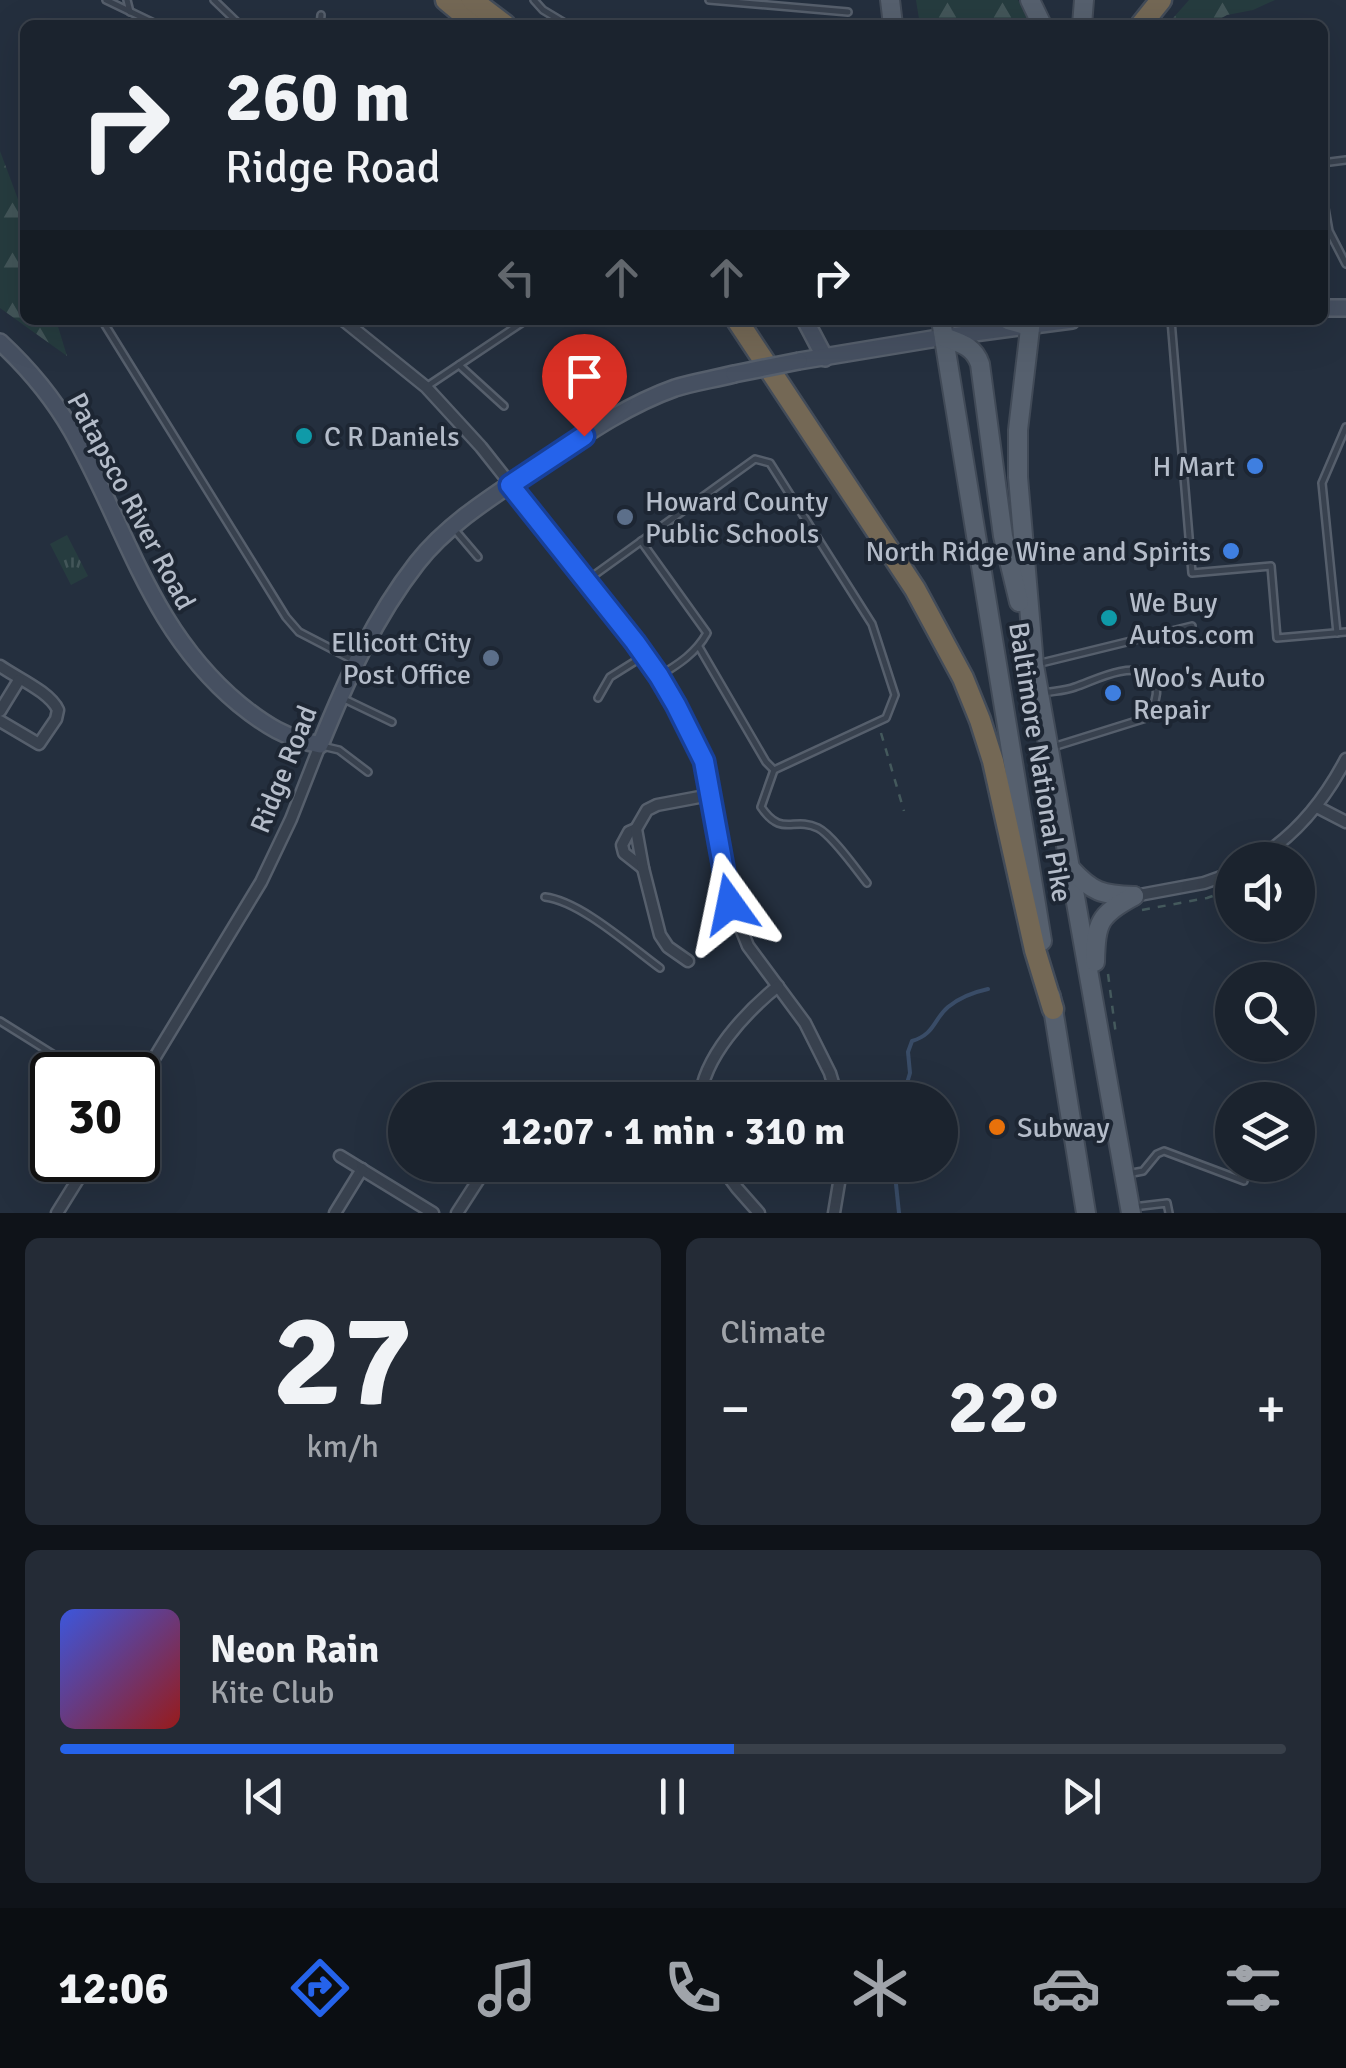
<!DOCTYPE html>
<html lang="en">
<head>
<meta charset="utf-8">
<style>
	:root { --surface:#1b232e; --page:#242b36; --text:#f1f3f6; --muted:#a0a4aa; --line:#39404a; --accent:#2563eb }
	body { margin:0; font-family:Signika,sans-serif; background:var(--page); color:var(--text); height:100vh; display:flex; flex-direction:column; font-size:38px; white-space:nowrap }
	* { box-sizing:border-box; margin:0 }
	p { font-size:32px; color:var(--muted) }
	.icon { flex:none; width:55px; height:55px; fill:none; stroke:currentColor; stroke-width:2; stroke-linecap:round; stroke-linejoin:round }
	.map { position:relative; height:1213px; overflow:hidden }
	.sheet { display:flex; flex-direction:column; gap:25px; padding:25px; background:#0f1319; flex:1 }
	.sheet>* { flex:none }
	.top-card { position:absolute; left:20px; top:20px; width:1308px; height:305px; border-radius:15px; box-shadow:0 10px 40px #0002,0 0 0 2px var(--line); background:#1b232e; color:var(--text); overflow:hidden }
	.buttons { position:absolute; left:1215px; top:842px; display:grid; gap:20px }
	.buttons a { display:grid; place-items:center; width:100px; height:100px; border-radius:50%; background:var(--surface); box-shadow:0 10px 40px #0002,0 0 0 2px var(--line); font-size:50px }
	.speed { position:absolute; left:30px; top:1052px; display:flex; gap:20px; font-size:50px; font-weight:700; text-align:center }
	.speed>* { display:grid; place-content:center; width:130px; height:130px; border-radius:50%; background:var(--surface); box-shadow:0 10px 40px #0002,0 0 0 2px var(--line); line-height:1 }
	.speed .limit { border:5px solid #111; border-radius:15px; background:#fff; color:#111 }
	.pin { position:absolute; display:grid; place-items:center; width:85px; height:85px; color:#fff; margin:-102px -42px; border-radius:50% 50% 50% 0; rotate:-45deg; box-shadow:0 0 10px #0007 }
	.pin .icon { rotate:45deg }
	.me { position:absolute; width:110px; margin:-55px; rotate:348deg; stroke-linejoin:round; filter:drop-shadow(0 0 8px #0008) }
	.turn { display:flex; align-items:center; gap:35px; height:210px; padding:0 40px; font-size:45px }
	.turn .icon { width:130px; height:130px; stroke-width:2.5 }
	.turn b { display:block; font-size:70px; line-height:85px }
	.lanes { display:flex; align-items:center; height:95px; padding:0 40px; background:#0003; justify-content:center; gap:50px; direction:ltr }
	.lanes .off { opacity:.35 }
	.big { font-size:75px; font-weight:700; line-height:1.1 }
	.sheet .tile { flex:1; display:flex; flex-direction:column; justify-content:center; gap:15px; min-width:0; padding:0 35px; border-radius:15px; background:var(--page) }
	.sheet .dial { align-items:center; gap:0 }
	.dial b { font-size:130px; line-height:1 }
	.song { display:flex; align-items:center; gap:30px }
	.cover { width:120px; height:120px; border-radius:15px; background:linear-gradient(135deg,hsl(230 70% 55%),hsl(0 70% 35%)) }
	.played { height:10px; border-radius:5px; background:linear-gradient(90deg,var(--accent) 55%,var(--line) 55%) }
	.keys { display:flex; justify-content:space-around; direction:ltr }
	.heat { display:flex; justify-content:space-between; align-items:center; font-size:55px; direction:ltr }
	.sheet .tiles { flex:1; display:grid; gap:25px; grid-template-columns:1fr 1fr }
	.tile:last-child { grid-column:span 2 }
	.trip { position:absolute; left:388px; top:1082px; width:570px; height:100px; border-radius:50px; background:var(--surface); box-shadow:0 10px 40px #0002,0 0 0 2px var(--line); font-weight:700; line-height:100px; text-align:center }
	.tab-bar { display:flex; height:160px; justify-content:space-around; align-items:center; background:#0b0e12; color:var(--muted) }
	.tab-bar .icon { width:70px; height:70px }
	.tab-bar .on { color:var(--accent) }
	.tab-bar b { font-size:45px; color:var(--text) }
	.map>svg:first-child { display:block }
	.forest { fill:url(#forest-firs) }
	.park { fill:url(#park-tufts) }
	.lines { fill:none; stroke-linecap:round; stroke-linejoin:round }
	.stream { stroke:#394c67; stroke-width:4 }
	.lane-casing { stroke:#565f6c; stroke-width:10 }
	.street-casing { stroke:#565f6c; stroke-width:15 }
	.secondary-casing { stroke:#565f6c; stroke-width:20 }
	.primary-casing { stroke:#414a57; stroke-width:22 }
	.highway-casing { stroke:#434c59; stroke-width:25 }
	.path { stroke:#44595c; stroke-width:2.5; stroke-dasharray:8 8; stroke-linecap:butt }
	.lane { stroke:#38414e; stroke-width:5 }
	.street { stroke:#38414e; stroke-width:10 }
	.secondary { stroke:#465061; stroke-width:15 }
	.primary { stroke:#56606e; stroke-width:18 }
	.highway { stroke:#746855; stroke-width:20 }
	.secondary-bridge-casing { stroke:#565f6c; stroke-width:20; stroke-linecap:butt }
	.secondary-bridge { stroke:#465061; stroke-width:15 }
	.route-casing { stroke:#184099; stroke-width:25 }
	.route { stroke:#2563eb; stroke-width:18 }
	.culture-dot { fill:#0f9aa8; stroke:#1d2633; stroke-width:4 }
	.shop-dot { fill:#3f7fe0; stroke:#1d2633; stroke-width:4 }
	.service-dot { fill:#5c6f8a; stroke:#1d2633; stroke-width:4 }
	.food-dot { fill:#e8710a; stroke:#1d2633; stroke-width:4 }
	.labels { text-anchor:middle; stroke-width:8; stroke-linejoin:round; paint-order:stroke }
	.poi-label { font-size:28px; fill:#b4bcc9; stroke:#1d2633; text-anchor:start }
	.street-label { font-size:28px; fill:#b4bcc9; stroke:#1d2633 }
</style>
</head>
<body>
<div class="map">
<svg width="1346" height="1213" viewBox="0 0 1346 1213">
	<defs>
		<pattern id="forest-firs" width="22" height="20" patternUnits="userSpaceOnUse" patternTransform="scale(2.5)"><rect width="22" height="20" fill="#263c3f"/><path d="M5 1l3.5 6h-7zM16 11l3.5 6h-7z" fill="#435659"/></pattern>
		<pattern id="park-tufts" width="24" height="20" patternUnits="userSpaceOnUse" patternTransform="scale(2.5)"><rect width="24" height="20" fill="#263c3f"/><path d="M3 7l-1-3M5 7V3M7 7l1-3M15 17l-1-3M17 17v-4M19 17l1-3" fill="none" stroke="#435659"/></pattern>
	</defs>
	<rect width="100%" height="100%" fill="#242f3e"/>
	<g class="forest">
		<path d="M916 0H1018L1031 25H920Z"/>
		<path d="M1189 0H1275L1253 10 1227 15 1209 25H1167Z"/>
		<path d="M0 151 25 218V320H56L67 356 0 308Z"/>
	</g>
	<path class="park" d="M67 535 88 576 71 585 50 544Z"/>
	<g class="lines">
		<g class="stream">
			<path d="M902 1100 910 1073 908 1052 912 1041C935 1034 933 1020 948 1007 959 998 974 992 988 989"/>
			<path d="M894 1165 899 1213"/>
		</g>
		<g class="lane-casing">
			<g id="lane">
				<path d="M106 0 158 25"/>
				<path d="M127 0 130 12"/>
				<path d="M214 0 240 25"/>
				<path d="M534 0 543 10 568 25"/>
				<path d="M709 0 848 12"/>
				<path d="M320 25 321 15"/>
				<path d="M1322 163 1346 160"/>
				<path d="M1322 191 1329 231 1346 264"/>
				<path d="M102 320 286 617 299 632 355 661"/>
				<path d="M1171 320 1192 573 1271 566 1277 638 1346 632"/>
				<path d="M459 365 504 406"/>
				<path d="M426 387 526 320"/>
				<path d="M455 530 478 557"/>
				<path d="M641 541 707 633C696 653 679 664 659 676"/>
				<path d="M586 581 755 459 770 463 872 624 895 695 886 718 774 770 766 762 699 647"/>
				<path d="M1337 633 1322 483 1346 427"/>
				<path d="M1037 664 1192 626"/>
				<path d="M1043 693C1053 691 1065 691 1075 687 1098 679 1126 663 1151 674 1161 688 1156 704 1146 718L1053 747"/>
				<path d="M342 698 392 722"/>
				<path d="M598 698 610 677 642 657"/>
				<path d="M322 746 339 750 368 772"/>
				<path d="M774 770 761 807C782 838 793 816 818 828 832 835 856 869 867 883"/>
				<path d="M545 897C580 901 630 946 660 968"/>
				<path d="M0 1021 67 1063 89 1075"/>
				<path d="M1127 1174 1143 1171 1157 1154 1164 1151 1244 1181"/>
				<path d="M1133 1207 1167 1203 1169 1213"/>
			</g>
		</g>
		<g class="street-casing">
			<g id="street">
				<path d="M343 320 426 387 481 447 635 642 659 676 703 761 731 904 748 946 805 1023 830 1073 838 1100"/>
				<path d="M0 666C17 678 50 692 58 710L56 719 39 744 0 721"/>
				<path d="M0 711 19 680"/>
				<path d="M1317 807 1346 822"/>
				<path d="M636 829 629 832 622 845 624 853 643 868"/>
				<path d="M1255 860C1296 836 1324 801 1346 759"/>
				<path d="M1134 896 1204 883 1232 873"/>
				<path d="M688 961 668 947 660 935 643 868 636 829 647 810 657 805 710 795"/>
				<path d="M138 1085 261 882 291 819 320 745"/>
				<path d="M700 1100C703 1057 746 1012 778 986"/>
				<path d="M340 1156 433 1213"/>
				<path d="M720 1165 737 1188 759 1213"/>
				<path d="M57 1213 90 1160"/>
				<path d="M335 1213 362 1169"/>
				<path d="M457 1213 488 1165"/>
				<path d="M834 1213 842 1165"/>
			</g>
		</g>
		<g class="secondary-casing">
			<g id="secondary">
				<path d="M1322 308H1346"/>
				<path d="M805 320 825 358"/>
				<path d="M0 342C28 368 53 398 72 431 127 528 149 629 239 704 266 726 286 738 320 745 346 681 374 618 417 563 450 521 498 493 542 463 584 435 627 405 675 388 694 382 715 379 734 374"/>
				<path d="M799 361 944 337 1072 320"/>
			</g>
		</g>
		<g class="primary-casing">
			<g id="primary">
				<path d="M890 0 893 25"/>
				<path d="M1030 0 1042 25"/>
				<path d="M1082 25 1084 0"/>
				<path d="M941 320 1042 941"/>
				<path d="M1008 320 1029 326"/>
				<path d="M1031 320 1018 430V477L1034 665 1131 1213"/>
				<path d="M944 337C960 343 974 346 980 364L1003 536 1019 602"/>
				<path d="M1071 869C1092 892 1102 895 1134 896"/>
				<path d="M1095 962C1096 922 1099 915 1134 896"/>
				<path d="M1051 996 1086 1213"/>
			</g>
		</g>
		<g class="highway-casing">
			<g id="highway">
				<path d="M446 0 476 25"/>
				<path d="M472 0 505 25"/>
				<path d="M1141 25 1161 0"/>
				<path d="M737 320 915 589 963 678 980 720 993 761 1035 950 1053 1009"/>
			</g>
		</g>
		<g class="path">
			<path d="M881 733 904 811"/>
			<path d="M1142 910 1207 898 1232 889"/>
			<path d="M1108 974 1116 1035"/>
		</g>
		<use href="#lane" class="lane"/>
		<use href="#street" class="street"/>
		<use href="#secondary" class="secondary"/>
		<use href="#primary" class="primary"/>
		<use href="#highway" class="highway"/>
		<g class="secondary-bridge-casing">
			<path id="secondary-bridge" d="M734 374 799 361"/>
		</g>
		<use href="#secondary-bridge" class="secondary-bridge"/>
	</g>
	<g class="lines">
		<g class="route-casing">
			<path id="route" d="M584 436 510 485 635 642 659 676 676 705 704 761 730 904"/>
		</g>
		<use href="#route" class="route"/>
	</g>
	<g class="culture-dot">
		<circle cx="304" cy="436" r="10"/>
		<circle cx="1109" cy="618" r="10"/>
	</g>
	<g class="shop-dot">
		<circle cx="1255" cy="466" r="10"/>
		<circle cx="1231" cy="551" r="10"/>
		<circle cx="1113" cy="693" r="10"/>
	</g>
	<g class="service-dot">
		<circle cx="625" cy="517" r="10"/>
		<circle cx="491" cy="658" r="10"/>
	</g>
	<circle class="food-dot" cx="997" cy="1127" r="10"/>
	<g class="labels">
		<g class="poi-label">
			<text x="324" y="446">C R Daniels</text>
			<text x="1235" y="476" text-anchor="end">H Mart</text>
			<text x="645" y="511">Howard County<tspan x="645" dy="32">Public Schools</tspan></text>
			<text x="1211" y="561" text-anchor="end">North Ridge Wine and Spirits</text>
			<text x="1129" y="612">We Buy<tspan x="1129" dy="32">Autos.com</tspan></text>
			<text x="471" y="652" text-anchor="end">Ellicott City<tspan x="471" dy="32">Post Office</tspan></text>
			<text x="1133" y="687">Woo's Auto<tspan x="1133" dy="32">Repair</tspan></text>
			<text x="1017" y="1137">Subway</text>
		</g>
		<g class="street-label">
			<text transform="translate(132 501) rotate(62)" y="10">Patapsco River Road</text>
			<text transform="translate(1041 762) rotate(81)" y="10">Baltimore National Pike</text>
			<text transform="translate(283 769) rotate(-68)" y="10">Ridge Road</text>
		</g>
	</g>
</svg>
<div class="buttons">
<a><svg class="icon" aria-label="sound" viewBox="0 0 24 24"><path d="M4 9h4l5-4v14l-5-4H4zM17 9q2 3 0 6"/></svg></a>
<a><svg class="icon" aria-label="search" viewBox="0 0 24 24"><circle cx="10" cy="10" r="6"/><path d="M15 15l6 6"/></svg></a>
<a><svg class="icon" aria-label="layers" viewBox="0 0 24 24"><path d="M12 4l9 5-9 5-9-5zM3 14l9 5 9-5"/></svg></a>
</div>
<div class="speed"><div class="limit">30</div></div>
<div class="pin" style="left:584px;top:436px;background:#d93025"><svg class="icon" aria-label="arrive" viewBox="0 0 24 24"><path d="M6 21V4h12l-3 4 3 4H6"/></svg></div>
<svg class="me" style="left:730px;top:904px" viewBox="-20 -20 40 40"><path d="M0-17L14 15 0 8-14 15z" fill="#2563eb" stroke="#fff" stroke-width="4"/></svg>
<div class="trip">12:07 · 1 min · 310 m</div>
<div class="top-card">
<div class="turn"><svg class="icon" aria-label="right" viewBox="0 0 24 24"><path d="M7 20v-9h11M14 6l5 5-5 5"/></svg><div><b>260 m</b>Ridge Road</div></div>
<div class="lanes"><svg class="icon off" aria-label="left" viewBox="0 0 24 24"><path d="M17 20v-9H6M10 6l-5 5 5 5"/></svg><svg class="icon off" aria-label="ahead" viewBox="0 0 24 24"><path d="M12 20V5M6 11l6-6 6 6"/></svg><svg class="icon off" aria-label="ahead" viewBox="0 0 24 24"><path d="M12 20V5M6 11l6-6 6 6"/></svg><svg class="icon" aria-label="right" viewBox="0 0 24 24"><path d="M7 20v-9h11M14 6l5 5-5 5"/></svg></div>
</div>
</div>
<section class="sheet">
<div class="tiles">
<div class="tile dial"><b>27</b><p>km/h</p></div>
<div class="tile"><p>Climate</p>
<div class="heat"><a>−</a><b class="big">22°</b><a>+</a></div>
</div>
<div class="tile">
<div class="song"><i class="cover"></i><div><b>Neon Rain</b><p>Kite Club</p></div></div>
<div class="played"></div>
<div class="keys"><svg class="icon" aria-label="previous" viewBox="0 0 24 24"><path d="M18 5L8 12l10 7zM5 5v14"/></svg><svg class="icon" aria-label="pause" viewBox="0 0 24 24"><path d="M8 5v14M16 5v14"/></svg><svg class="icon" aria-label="next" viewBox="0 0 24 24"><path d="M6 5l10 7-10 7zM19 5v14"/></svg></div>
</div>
</div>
</section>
<nav class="tab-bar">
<b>12:06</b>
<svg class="icon on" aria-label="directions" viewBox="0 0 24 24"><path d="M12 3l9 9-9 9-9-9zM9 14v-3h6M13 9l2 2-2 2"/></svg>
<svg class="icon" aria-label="music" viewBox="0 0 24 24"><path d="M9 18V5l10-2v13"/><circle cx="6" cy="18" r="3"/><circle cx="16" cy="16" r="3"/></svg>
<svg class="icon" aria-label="phone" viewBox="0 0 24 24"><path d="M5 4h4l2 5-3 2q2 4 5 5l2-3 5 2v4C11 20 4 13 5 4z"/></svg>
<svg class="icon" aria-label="climate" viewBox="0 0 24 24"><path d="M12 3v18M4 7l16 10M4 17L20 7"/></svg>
<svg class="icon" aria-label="car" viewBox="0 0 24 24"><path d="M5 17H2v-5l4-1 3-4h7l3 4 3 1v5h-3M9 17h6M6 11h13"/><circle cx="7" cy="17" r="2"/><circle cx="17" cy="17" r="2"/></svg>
<svg class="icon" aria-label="filters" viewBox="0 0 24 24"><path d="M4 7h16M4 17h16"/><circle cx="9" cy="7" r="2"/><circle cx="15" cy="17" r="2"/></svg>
</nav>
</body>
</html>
